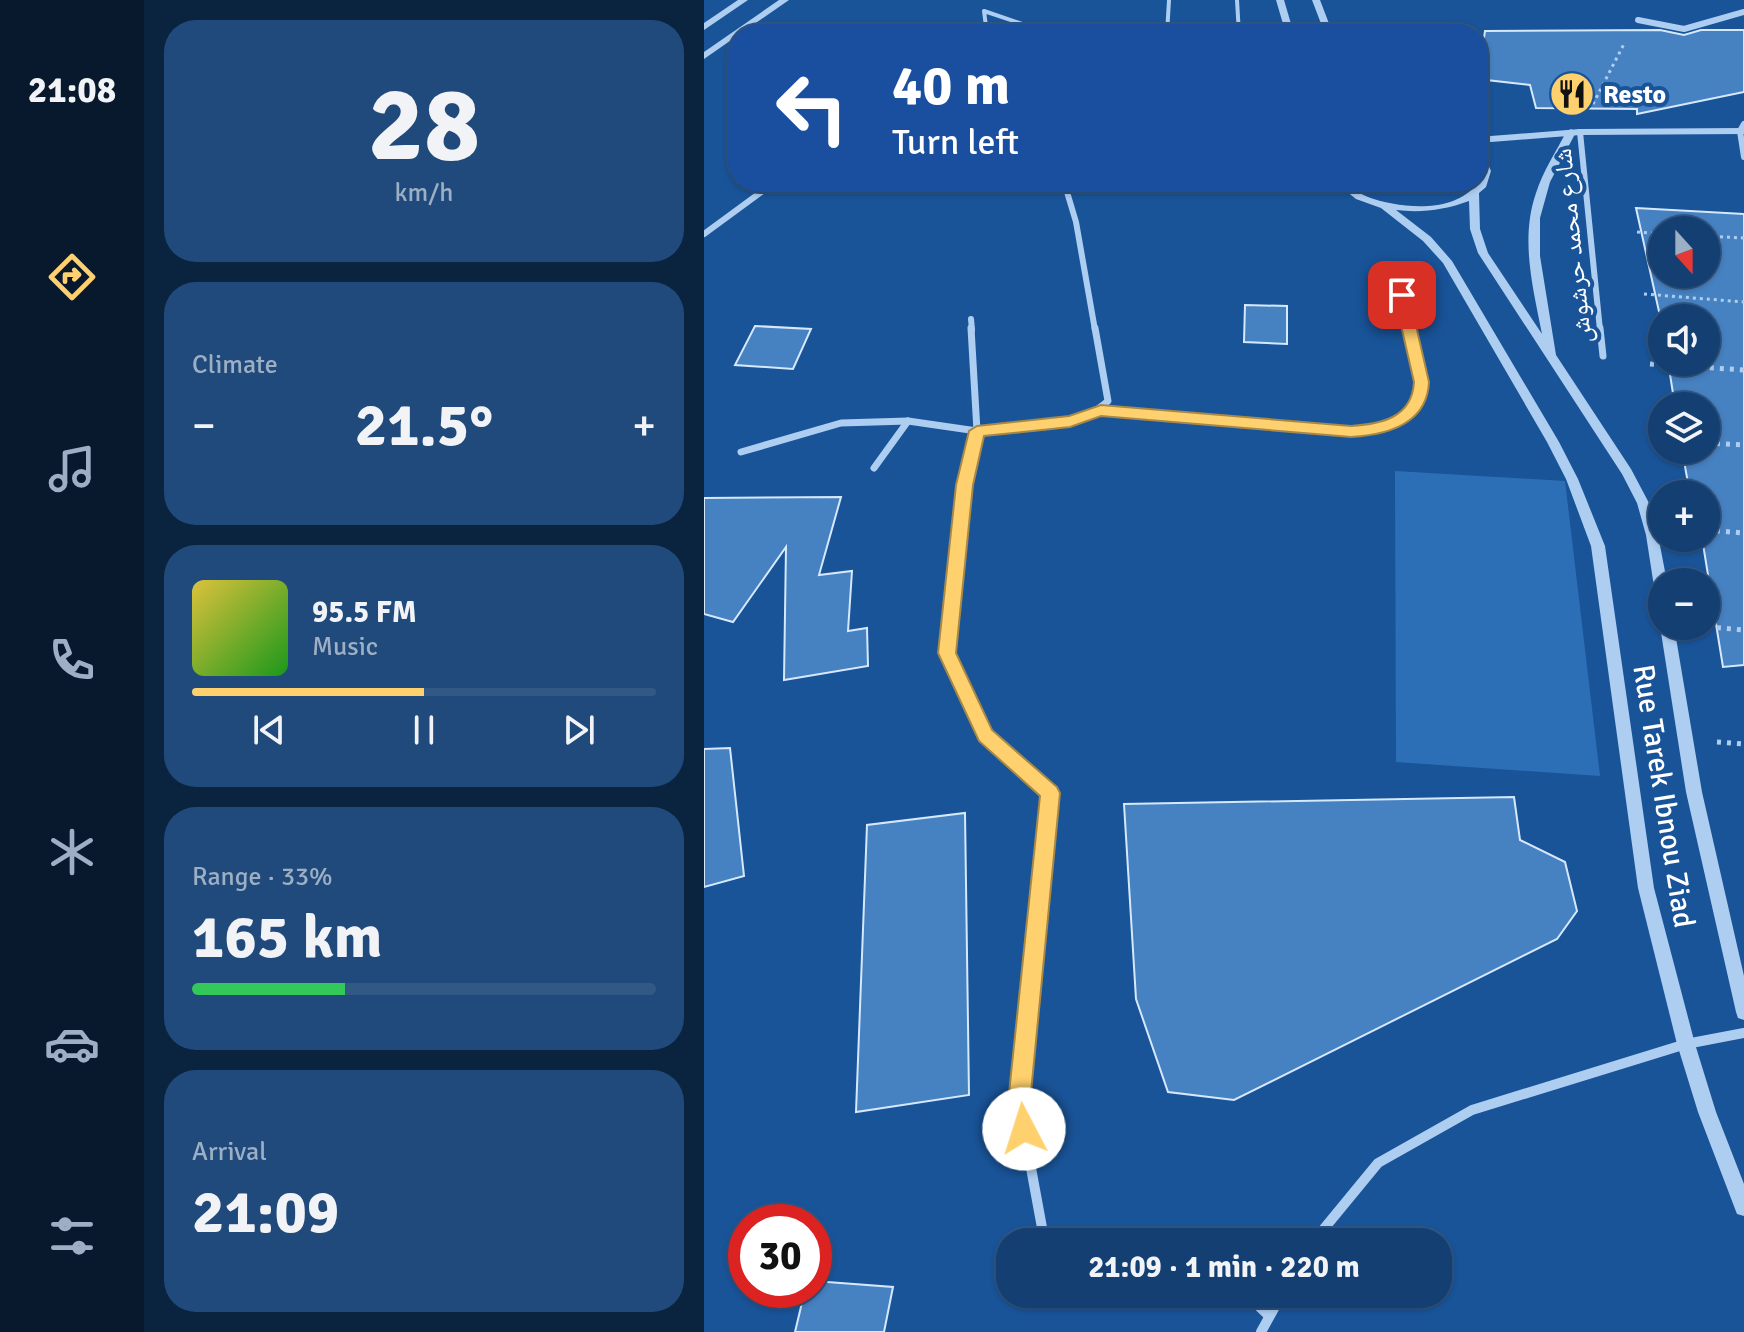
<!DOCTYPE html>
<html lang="en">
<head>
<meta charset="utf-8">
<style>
	:root { --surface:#133f73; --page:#204a7b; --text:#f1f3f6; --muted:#9dafc4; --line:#325885; --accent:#ffd16e }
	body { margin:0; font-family:Signika,"Noto Naskh Arabic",sans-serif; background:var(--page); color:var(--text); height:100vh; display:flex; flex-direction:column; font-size:30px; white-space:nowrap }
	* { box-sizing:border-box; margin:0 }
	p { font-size:26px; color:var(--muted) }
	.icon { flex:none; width:44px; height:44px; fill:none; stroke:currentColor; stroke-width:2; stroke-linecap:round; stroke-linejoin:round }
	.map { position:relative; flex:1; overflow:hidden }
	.panel { display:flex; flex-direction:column; gap:20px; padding:20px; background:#0a233f; width:560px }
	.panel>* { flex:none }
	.banner { position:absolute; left:24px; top:24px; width:760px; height:168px; border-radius:32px; box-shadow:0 2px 6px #0004,0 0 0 2px var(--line); background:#1a4fa0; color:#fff; overflow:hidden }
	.needle { width:52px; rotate:159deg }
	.controls { position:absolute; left:944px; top:216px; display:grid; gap:16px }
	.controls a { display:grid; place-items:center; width:72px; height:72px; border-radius:50%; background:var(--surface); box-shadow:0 2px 6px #0004,0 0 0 2px var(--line); font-size:40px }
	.speed { position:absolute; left:24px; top:1204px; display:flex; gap:16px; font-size:40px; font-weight:700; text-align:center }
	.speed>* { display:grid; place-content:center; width:104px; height:104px; border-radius:50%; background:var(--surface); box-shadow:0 2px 6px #0004,0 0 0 2px var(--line); line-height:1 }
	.speed .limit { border:12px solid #d22; background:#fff; color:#111 }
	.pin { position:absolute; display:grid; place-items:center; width:68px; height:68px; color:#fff; margin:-34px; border-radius:16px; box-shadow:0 4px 12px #0006 }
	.me { position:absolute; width:88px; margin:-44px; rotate:355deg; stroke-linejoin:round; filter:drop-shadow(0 0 6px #0008) }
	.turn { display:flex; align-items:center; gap:28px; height:168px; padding:0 32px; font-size:36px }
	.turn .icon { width:104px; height:104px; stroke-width:2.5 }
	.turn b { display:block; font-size:56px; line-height:68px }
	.big { font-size:60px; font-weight:700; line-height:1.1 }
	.panel .card { flex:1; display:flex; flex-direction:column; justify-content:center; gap:12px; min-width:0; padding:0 28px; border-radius:32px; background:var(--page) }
	.panel .dial { align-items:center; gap:0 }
	.dial b { font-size:104px; line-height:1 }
	.song { display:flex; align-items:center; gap:24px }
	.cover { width:96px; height:96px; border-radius:12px; background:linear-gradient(135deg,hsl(50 70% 55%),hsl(120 70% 35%)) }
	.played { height:8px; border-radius:4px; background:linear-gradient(90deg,var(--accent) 50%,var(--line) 50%) }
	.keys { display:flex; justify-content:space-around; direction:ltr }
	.heat { display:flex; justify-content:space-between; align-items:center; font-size:44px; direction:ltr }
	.charge { height:12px; border-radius:6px; background:linear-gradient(90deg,#34c759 33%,var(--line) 0) }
	.trip { position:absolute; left:292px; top:1228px; width:456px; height:80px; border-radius:32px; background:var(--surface); box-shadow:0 2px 6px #0004,0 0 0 2px var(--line); font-weight:700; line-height:80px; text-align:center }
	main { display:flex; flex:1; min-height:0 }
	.tabs { display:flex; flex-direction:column; width:144px; justify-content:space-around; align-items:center; background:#08192e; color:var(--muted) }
	.tabs .icon { width:56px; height:56px }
	.tabs .selected { color:var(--accent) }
	.tabs b { font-size:36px; color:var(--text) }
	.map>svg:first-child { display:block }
	.green { fill:#2d6fb6 }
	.building { fill:#4681c1; stroke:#d6e8fc; stroke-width:2; fill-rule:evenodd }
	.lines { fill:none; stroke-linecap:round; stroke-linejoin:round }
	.path-far1 { stroke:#aecef1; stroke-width:3; stroke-dasharray:3 4; stroke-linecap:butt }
	.path { stroke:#aecef1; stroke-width:5; stroke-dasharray:4 6; stroke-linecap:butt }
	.service { stroke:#aecef1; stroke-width:4 }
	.minor-far2 { stroke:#aecef1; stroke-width:6 }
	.minor-far1 { stroke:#aecef1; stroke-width:7 }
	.minor { stroke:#aecef1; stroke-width:10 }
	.tertiary { fill:#aecef1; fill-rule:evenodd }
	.route { fill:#ffd16e; stroke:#a68848; stroke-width:2 }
	.labels { text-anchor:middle; stroke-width:8; stroke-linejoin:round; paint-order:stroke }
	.far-poi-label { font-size:26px; font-weight:bold; fill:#fff; stroke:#195499; text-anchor:start }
	.far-street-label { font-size:26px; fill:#fff; stroke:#195499 }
	.street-label { font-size:30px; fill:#fff; stroke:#195499 }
</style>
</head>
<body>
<main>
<nav class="tabs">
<b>21:08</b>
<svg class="icon selected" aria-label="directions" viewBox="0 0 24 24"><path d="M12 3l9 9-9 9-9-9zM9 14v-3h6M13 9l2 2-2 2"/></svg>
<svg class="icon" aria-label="music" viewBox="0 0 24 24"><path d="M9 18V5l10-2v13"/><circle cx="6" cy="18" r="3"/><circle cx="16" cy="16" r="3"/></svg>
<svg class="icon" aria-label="phone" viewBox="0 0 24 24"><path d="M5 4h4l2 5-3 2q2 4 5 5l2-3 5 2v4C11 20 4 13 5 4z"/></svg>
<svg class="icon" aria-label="climate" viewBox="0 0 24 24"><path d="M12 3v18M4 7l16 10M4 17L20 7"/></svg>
<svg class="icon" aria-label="car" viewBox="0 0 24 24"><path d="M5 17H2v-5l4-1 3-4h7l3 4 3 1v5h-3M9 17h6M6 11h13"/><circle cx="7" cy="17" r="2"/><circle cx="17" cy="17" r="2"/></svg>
<svg class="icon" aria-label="filters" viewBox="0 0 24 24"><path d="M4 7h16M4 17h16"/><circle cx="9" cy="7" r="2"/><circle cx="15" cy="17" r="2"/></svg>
</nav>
<section class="panel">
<div class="card dial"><b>28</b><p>km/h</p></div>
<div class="card"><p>Climate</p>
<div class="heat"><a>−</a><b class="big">21.5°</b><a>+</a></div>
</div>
<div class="card">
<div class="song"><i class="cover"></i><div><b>95.5 FM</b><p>Music</p></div></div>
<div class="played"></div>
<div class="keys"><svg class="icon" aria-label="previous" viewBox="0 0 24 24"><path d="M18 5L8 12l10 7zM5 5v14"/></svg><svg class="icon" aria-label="pause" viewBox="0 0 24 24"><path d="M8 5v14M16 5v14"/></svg><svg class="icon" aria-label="next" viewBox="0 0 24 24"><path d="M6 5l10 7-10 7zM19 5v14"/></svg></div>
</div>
<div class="card"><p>Range · 33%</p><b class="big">165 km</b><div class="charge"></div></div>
<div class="card"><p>Arrival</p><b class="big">21:09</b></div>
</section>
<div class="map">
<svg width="1040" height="1332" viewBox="0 0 1040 1332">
	<rect width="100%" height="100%" fill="#195499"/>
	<path class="green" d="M691 471 861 481 896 776 692 762Z"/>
	<g class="building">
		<path d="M956 30 980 35 997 30H1040V92L933 114V109L832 108 826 85 774 79 781 31Z"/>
		<path d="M932 208 1040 214V665L1019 667 998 538H1002V494H986L978 450H1002V406H971L964 362H1002V318H958V325ZM958 230H1002V274H958Z"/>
		<path d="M541 305 583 306V344L540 342Z"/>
		<path d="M51 326 107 329 89 369 31 365Z"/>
		<path d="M137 497 115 575 148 571 144 631 163 628 164 666 80 680 82 547 29 622 0 614V498Z"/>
		<path d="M26 748 40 876 0 887V749Z"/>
		<path d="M810 797 816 840 861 862 873 911 853 939 530 1100 464 1092 432 999 420 804Z"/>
		<path d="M261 813 265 1095 152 1112 163 825Z"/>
		<path d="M110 1281 189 1287 180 1332H91L101 1290H110Z"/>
	</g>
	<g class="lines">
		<g class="path-far1">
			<path d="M889 104 921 42"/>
			<path d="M933 232 958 234"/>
			<path d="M1002 236 1040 238"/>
			<path d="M940 294 1040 302"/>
		</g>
		<g class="path">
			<path d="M946 364 1040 370"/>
			<path d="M1002 443 1040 445"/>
			<path d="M1002 530 1040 533"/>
			<path d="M993 626 1040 630"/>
			<path d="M1013 742 1040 744"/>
		</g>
		<g class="service">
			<path d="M533 0 535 34"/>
			<path d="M283 34 280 11 348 34"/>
			<path d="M463 34 465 0"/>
		</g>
		<g class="minor-far2">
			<path d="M934 20 980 29 1040 12"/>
			<path d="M1040 124 1036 131 1040 157"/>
			<path d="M876 132 896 330"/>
			<path d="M774 140 876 132 1040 131"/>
			<path d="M360 182 372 222 391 330"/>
			<path d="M0 234 71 182"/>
			<path d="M691 265 705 330"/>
			<path d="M267 319 268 330"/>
		</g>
		<g class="minor-far1">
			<path d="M896 328 899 356"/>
			<path d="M397 411 647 432C729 424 719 392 705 328"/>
			<path d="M37 452 137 423 204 421 273 431 267 328"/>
			<path d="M170 468 204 421"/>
			<path d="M311 763 281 736 243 653 260 485 273 431C316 428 370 432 404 401L391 328"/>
		</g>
		<g class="minor">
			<path d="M309 761 346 793 315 1103 339 1233 419 1242"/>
			<path d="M609 1242 674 1163 768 1110 982 1044 1040 1033"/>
			<path d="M542 1294 565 1316"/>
			<path d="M557 1332 578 1294"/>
		</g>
		<g class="tertiary">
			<path d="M34 0H44L0 30V23Z"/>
			<path d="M75 0H85L0 59V52Z"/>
			<path d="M572 0H580L590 34H582Z"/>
			<path d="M608 0H616L629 34H621Z"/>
			<path d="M867 129 872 132 846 182 836 218V256L852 355 927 469 945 503 954 535 963 582H958V598L951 593 942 535 933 503 918 474 774 253 766 229 765 201C741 210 717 213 692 210L727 237 748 261 855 442 874 479 901 546 950 888 991 1044 1012 1112 1040 1184V1216L1033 1214 994 1112 973 1044 934 888 887 546 862 479 843 442 739 263 719 241 677 208 652 199 631 182C648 182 649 191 664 197 694 208 746 214 770 187 774 183 775 177 777 171L774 162V147L777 148 787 171 782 187 775 193 776 229 784 253 838 334C829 288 816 239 832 193 839 171 852 152 862 132Z"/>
			<path d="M958 622V626H970L998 792 1040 976V1020L1034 1018 1032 1012 982 792 956 626Z"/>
		</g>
	</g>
	<path class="route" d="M698 290 705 295 725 382C723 425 682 435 647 437L397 416 366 427 280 436 269 485 252 653 288 730 353 787 356 793 326 1103 331 1129 328 1137 320 1140 311 1137 304 1103 336 796 275 741 234 653 252 485 265 431 273 426 365 416 397 405 647 426C677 424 708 418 710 382L690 295Z"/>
	<defs>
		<g id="restaurant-disc" transform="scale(2.3)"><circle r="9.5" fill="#ffd16e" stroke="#195499"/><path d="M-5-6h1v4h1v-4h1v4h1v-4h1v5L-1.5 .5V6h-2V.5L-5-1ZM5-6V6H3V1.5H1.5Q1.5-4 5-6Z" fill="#111"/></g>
	</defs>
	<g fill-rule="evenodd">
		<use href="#restaurant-disc" x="868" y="94"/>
	</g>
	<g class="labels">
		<g class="far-poi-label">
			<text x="899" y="103">Resto</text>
		</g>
		<g class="far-street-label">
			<text transform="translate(868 246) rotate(-96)" y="9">شارع محمد حرشوش</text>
		</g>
		<g class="street-label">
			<text transform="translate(960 796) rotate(81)" y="10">Rue Tarek Ibnou Ziad</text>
		</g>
	</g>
</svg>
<div class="controls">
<a><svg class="needle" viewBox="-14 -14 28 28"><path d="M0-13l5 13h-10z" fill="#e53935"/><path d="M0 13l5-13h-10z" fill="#9dafc4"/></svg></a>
<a><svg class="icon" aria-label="sound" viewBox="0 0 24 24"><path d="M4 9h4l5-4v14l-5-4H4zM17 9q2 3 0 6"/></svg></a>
<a><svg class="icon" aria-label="layers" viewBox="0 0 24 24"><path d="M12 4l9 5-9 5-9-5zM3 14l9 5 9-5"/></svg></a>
<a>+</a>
<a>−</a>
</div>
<div class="speed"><div class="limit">30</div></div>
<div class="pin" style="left:698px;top:295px;background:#d93025"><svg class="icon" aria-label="arrive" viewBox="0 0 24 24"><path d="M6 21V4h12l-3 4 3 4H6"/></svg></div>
<svg class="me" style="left:320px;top:1129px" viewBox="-20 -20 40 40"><circle r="19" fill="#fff"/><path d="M0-13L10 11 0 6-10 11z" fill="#ffd16e"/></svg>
<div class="trip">21:09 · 1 min · 220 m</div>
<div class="banner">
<div class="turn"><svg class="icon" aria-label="left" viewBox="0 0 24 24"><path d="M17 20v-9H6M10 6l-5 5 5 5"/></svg><div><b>40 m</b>Turn left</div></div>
</div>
</div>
</main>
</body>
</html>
